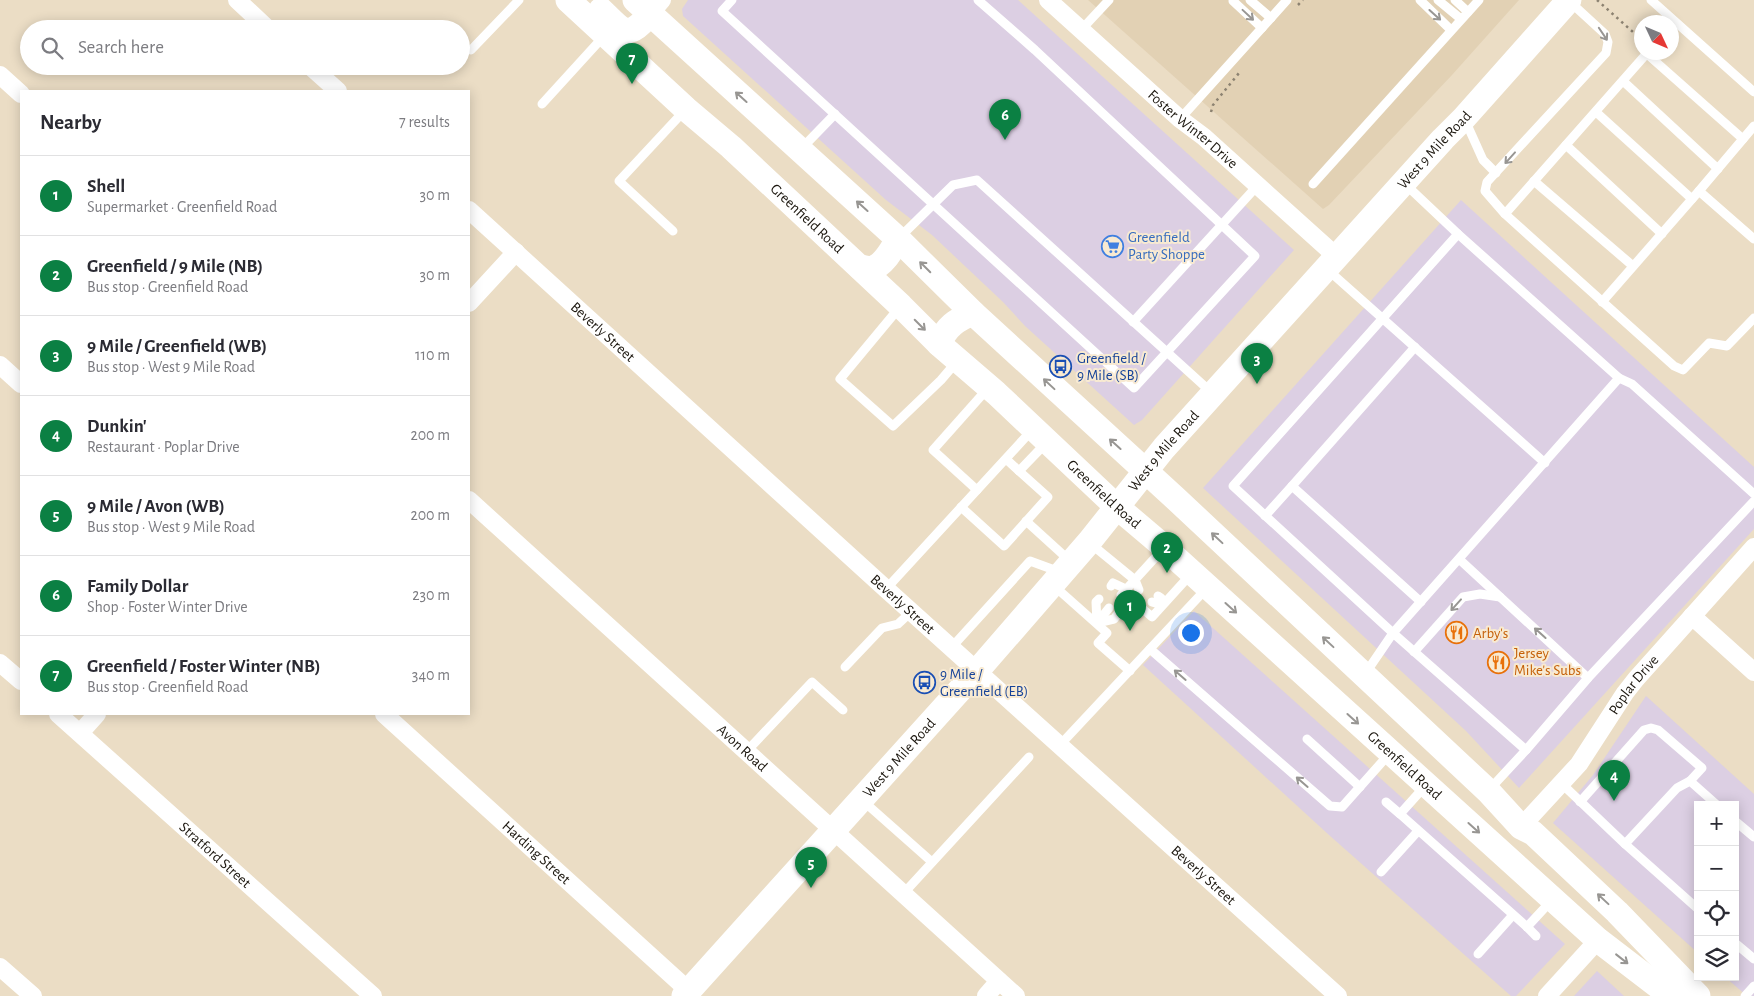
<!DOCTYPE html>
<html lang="en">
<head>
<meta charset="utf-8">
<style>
  :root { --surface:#fff; --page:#f7f7f7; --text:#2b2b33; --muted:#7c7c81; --line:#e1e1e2; --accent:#0b8043 }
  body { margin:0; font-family:"Alegreya Sans",sans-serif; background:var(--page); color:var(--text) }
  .controls { position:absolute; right:15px; bottom:15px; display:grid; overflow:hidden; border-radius:0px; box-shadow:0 2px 12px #0003 }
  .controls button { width:45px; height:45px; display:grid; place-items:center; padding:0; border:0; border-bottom:1px solid var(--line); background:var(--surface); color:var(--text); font:25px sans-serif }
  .compass { position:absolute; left:1634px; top:15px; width:45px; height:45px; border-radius:50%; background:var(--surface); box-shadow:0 2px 12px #0003; rotate:134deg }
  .you { position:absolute; left:1190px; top:632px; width:18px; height:18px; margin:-12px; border:4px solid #fff; border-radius:50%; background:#1a73e8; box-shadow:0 0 0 8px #1a73e833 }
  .badge { display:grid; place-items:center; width:32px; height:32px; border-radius:50%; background:var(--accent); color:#fff; font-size:16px; font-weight:700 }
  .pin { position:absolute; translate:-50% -41px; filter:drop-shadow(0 1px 2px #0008) }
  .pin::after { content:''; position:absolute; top:26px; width:18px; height:15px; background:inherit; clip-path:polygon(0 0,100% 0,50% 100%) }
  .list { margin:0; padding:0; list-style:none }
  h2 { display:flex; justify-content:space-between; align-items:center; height:65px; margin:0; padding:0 20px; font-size:21px }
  h2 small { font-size:16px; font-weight:400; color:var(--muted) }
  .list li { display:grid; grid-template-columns:32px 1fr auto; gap:15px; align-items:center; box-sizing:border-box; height:80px; padding:0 20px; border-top:1px solid var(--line) }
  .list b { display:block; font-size:19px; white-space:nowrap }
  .list p { margin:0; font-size:16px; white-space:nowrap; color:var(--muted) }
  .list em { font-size:16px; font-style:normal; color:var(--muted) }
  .icon { flex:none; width:28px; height:28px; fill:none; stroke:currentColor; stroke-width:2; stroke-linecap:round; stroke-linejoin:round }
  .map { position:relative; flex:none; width:1754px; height:996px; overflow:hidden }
  .search { position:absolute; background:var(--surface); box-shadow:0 2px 12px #0003; left:20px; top:20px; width:450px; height:55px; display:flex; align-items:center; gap:12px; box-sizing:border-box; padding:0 18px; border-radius:28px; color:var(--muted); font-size:19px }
  .panel { position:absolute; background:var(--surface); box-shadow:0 2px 12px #0003; left:20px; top:90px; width:450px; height:625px; border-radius:0px }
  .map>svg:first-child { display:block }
</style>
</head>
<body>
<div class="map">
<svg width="1754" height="996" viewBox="0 0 1754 996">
  <rect width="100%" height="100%" fill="#ebddc5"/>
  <g fill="#dccfe3">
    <polygon points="688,0 1018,0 1294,250 1142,420 1134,425 1025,326 1003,302 932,235 886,200 683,16 682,9"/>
    <polygon points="1461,200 1754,467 1754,529 1519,788 1466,731 1203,488"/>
    <polygon points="1194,611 1565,944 1516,996 1511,996 1329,835 1143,665"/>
    <polygon points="1646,696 1754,794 1754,996 1747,996 1725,977 1735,977 1735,805 1698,805 1698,953 1553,823 1593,775"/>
    <polygon points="1597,971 1624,996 1574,996"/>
  </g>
  <polygon fill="#e2d1b4" points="1088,0 1519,0 1452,75 1329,205 1323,209"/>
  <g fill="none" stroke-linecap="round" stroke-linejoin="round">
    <g stroke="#8c8271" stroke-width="2.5" stroke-dasharray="2.5 4" stroke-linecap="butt">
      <polyline points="1597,0 1642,40"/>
      <polyline points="1298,5 1303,0"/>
      <polyline points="1211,112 1213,105 1239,73"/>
    </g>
    <g stroke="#fff" stroke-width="9">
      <polyline points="732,0 722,11 1134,388 1255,256 1035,50 978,0"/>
      <polyline points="1250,0 1271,18"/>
      <polyline points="1420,0 1451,30"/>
      <polyline points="1438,0 1461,19"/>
      <polyline points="1455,0 1468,12"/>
      <polyline points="1651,0 1754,92"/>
      <polyline points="1233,1 1262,28"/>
      <polyline points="1569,1 1605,34 1608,42 1606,53 1487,182 1485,191 1505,214 1674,366 1683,370 1709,343 1727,346 1754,318"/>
      <polyline points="1081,30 1109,0"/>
      <polyline points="471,50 519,0"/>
      <polyline points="1647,54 1743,139"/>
      <polyline points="1623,81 1718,169"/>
      <polyline points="542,104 604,36"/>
      <polyline points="1596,112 1692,199"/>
      <polyline points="1180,119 1287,0"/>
      <polyline points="1465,120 1483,160 1496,173"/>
      <polyline points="1754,126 1699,191 1754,239"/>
      <polyline points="1566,145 1662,234"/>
      <polyline points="802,148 835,114"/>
      <polyline points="1534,181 1633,266"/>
      <polyline points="1313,184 1479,0"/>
      <polyline points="1505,214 1648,52"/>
      <polyline points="673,231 619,181 686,109"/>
      <polyline points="1458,234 1233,486 1393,633 1526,750 1588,678 1754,501"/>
      <polyline points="898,239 953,185 977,180 1211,392"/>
      <polyline points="1328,270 1545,463"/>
      <polyline points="1602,302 1699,191"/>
      <polyline points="899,308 840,379 893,426 941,380 958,360"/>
      <polyline points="1133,322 1258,185"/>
      <polyline points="1619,378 1632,384 1754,494"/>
      <polyline points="1006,459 1019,471 1047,442"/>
      <polyline points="1292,486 1415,347"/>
      <polyline points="977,490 933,450 989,387"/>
      <polyline points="961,507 1004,546 1048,497 1019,471"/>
      <polyline points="1265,516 1292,486 1421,602"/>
      <polyline points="1026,521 1070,561"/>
      <polyline points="1091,544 1135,580 1139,590"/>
      <polyline points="1459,559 1588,678"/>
      <polyline points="1053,585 1107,633 1098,643 1130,671"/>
      <polyline points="1111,586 1113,583 1126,589 1129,593"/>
      <polyline points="886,589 1033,429"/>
      <polyline points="1121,595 1163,549"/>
      <polyline points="1099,599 1096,602 1097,623 1114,619 1117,615"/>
      <polyline points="1132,599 1152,617 1191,574"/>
      <polyline points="1152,602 1162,605 1161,598 1158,596"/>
      <polyline points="1097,623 1109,608"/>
      <polyline points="951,648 1030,561 1060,572"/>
      <polyline points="1150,649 1330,806 1342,807 1390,753"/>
      <polyline points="1414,652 1463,597 1480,594 1500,597"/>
      <polyline points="845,667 882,628 898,624 912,611"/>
      <polyline points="1365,674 1393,633 1619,378 1458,234 1404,183"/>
      <polyline points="1307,739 1360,787"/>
      <polyline points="1060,745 1206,589"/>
      <polyline points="746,752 812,682 843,710"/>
      <polyline points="1562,784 1625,844 1677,788 1690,781 1717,805"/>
      <polyline points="1426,785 1400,814 1527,927 1551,901"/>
      <polyline points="1489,790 1526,750"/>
      <polyline points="862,800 932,862"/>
      <polyline points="1386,802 1400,814"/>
      <polyline points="1580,802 1644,730 1651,728 1658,730 1702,768 1690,781"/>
      <polyline points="1735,821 1754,837"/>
      <polyline points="1625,844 1698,909"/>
      <polyline points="1381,872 1418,831"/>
      <polyline points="903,894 1029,757"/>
      <polyline points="1527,927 1536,936"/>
      <polyline points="1735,943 1754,959"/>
      <polyline points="1478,954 1513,915"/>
      <polyline points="1745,996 1754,986"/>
    </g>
    <g stroke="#fff" stroke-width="18">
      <polyline points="237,0 268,29"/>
      <path id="s1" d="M 1048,0 L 1180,119 L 1204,137 L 1337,257"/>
      <polyline points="650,14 662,0"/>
      <polyline points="310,66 338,91"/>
      <polyline points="0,75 21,94"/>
      <path id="s2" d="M 469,210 L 886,589 L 1338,996"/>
      <polyline points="469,303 516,252"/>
      <polyline points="0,365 21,384"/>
      <path id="s3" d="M 469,500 L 1016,996"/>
      <polyline points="1692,616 1754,672"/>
      <polyline points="0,663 21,681"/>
      <path id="s4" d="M 58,714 L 373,996"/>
      <path id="s5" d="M 384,714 L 689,991"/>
      <polyline points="80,733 97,714"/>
      <path id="s6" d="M 1521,827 L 1579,764 L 1625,693 L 1636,679 L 1754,547"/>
      <polyline points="0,967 33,996"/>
      <polyline points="986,996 999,981"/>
      <polyline points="1547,996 1598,940"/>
    </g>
    <g stroke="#fff" stroke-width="25">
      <path id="s7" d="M 568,0 L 686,109 L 731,147 L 901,306 L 939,344 L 996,393 L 1117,507 L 1156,540 L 1598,940 L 1671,996"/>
      <polyline points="635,0 898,239 973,313 1175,498 1488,791 1521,827 1533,833 1617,912 1698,996"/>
      <path d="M 601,10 C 623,31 627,41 650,14"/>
      <path d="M 860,267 C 864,268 869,269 873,268 C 885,264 892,249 898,239"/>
      <path d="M 939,344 C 946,327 956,320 973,313"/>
      <path id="s8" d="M 684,996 L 977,671 L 1089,542 L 1164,448 L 1443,139 L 1464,118 L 1569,0"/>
    </g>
  </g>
  <defs><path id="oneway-shaft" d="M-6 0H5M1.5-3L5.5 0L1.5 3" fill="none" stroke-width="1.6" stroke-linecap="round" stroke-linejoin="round" transform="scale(1.25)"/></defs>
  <g stroke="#989693">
    <use href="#oneway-shaft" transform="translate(1248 15) rotate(43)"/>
    <use href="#oneway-shaft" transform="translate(1435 15) rotate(42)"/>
    <use href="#oneway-shaft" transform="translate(1603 34) rotate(56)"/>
    <use href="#oneway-shaft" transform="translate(741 97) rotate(-138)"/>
    <use href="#oneway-shaft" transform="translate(1510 158) rotate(132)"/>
    <use href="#oneway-shaft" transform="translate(862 206) rotate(-138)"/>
    <use href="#oneway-shaft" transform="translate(925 267) rotate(-135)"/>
    <use href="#oneway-shaft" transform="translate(920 325) rotate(45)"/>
    <use href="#oneway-shaft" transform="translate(1049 384) rotate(-137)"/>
    <use href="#oneway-shaft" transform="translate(1115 444) rotate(-138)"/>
    <use href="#oneway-shaft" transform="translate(1217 538) rotate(-137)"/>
    <use href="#oneway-shaft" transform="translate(1456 605) rotate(132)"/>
    <use href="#oneway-shaft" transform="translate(1231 608) rotate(42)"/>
    <use href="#oneway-shaft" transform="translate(1540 633) rotate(-138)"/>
    <use href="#oneway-shaft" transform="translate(1328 642) rotate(-137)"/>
    <use href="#oneway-shaft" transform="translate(1180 675) rotate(-139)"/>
    <use href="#oneway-shaft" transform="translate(1353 719) rotate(42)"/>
    <use href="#oneway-shaft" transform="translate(1302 782) rotate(-139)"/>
    <use href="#oneway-shaft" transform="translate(1474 828) rotate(42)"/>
    <use href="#oneway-shaft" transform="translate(1603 899) rotate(-137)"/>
    <use href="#oneway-shaft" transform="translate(1622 959) rotate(38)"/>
  </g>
  <defs>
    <symbol id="supermarket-ring" viewBox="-11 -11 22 22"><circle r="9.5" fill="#f8ead2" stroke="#3f7fe0" stroke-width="1.5"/><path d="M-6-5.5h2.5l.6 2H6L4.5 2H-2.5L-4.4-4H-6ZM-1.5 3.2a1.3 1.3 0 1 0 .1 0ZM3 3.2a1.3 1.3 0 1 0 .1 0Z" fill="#3f7fe0"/></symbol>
    <symbol id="bus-ring" viewBox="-11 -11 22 22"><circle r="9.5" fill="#f8ead2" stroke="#1a4fb4" stroke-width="1.5"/><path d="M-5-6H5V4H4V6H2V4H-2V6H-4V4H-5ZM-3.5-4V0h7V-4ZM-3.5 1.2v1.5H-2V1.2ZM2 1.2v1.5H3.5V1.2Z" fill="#1a4fb4"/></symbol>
    <symbol id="restaurant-ring" viewBox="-11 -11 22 22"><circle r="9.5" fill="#f8ead2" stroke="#e8710a" stroke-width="1.5"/><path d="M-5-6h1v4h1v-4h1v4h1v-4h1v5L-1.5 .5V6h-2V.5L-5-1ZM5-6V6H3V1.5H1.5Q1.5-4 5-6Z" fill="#e8710a"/></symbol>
  </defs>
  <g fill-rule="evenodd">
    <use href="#supermarket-ring" x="1100" y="234" width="25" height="25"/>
    <use href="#bus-ring" x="1048" y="354" width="25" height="25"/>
    <use href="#restaurant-ring" x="1444" y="620" width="25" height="25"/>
    <use href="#restaurant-ring" x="1486" y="650" width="25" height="25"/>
    <use href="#bus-ring" x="912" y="670" width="25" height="25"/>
  </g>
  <g text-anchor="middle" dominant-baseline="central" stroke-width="4" stroke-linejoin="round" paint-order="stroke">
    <g font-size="15" fill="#1b160e" stroke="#f8ead2">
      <text stroke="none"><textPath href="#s1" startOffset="194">Foster Winter Drive</textPath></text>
      <text stroke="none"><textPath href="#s8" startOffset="1131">West 9 Mile Road</textPath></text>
      <text stroke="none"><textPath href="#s7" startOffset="324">Greenfield Road</textPath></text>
      <text stroke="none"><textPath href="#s2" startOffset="181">Beverly Street</textPath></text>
      <text stroke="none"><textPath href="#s8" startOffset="726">West 9 Mile Road</textPath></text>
      <text stroke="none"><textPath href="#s7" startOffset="729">Greenfield Road</textPath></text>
      <text stroke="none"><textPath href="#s2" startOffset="586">Beverly Street</textPath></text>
      <text stroke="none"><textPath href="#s6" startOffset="182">Poplar Drive</textPath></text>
      <text stroke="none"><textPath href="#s3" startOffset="369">Avon Road</textPath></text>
      <text stroke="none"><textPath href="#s8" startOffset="321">West 9 Mile Road</textPath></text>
      <text stroke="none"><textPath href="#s7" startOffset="1134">Greenfield Road</textPath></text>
      <text stroke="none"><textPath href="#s5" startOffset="206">Harding Street</textPath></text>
      <text stroke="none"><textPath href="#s4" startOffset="211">Stratford Street</textPath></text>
      <text stroke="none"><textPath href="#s2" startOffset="991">Beverly Street</textPath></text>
    </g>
    <g font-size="15" fill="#366cbe" stroke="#f8ead2" text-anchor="start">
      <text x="1128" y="237">Greenfield<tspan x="1128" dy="17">Party Shoppe</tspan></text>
    </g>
    <g font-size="15" fill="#164399" stroke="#f8ead2" text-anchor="start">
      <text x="1077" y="358">Greenfield /<tspan x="1077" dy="17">9 Mile (SB)</tspan></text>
      <text x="940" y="674">9 Mile /<tspan x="940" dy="17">Greenfield (EB)</tspan></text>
    </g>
    <g font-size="15" fill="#c56008" stroke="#f8ead2" text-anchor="start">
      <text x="1473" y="633">Arby's</text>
      <text x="1514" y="653">Jersey<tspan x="1514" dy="17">Mike's Subs</tspan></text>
    </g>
  </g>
</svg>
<div class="controls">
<button>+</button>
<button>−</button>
<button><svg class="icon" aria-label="locate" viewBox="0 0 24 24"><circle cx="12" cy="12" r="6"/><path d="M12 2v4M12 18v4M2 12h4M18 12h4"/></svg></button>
<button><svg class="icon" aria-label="layers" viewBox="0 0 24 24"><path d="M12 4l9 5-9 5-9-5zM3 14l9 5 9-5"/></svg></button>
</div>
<svg class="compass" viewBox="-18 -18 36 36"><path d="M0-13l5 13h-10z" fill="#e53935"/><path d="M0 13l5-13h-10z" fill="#7c7c81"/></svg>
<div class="you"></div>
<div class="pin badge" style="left:1130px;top:631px">1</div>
<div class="pin badge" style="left:1167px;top:573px">2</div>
<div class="pin badge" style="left:1257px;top:384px">3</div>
<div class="pin badge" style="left:1614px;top:801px">4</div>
<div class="pin badge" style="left:811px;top:888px">5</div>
<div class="pin badge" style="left:1005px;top:140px">6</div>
<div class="pin badge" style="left:632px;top:84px">7</div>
<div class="search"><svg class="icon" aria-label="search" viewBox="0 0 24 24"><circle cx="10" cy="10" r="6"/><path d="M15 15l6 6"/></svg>Search here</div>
<section class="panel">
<h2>Nearby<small>7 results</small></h2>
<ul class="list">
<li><span class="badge">1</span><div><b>Shell</b><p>Supermarket · Greenfield Road</p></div><em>30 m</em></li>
<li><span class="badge">2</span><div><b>Greenfield / 9 Mile (NB)</b><p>Bus stop · Greenfield Road</p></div><em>30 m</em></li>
<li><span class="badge">3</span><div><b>9 Mile / Greenfield (WB)</b><p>Bus stop · West 9 Mile Road</p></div><em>110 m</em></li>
<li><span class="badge">4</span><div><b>Dunkin'</b><p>Restaurant · Poplar Drive</p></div><em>200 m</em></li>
<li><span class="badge">5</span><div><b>9 Mile / Avon (WB)</b><p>Bus stop · West 9 Mile Road</p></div><em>200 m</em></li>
<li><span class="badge">6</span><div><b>Family Dollar</b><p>Shop · Foster Winter Drive</p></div><em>230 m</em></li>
<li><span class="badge">7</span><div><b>Greenfield / Foster Winter (NB)</b><p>Bus stop · Greenfield Road</p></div><em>340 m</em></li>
</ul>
</section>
</div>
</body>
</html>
